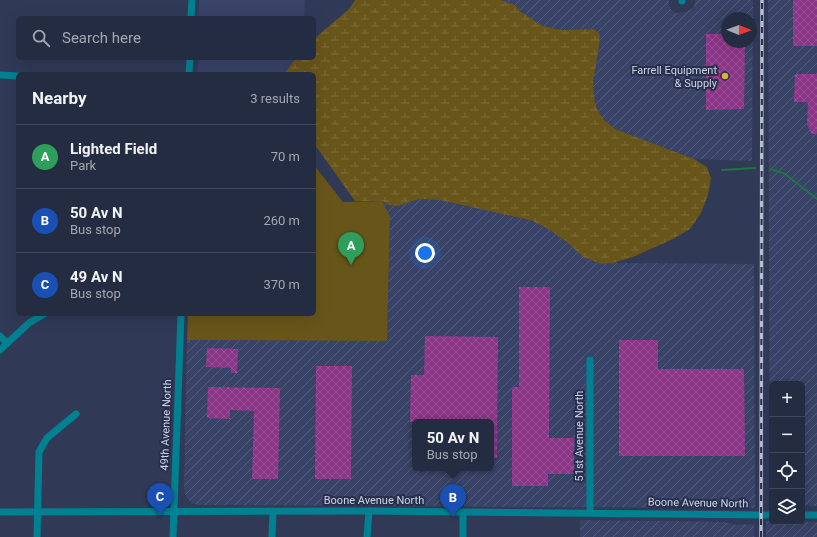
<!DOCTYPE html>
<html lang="en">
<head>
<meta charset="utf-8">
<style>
  :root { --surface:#242c41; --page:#30384c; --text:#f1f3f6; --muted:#a3a7b1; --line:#41485a; --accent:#dbb233 }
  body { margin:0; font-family:Roboto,sans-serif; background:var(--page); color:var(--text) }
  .controls { position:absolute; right:12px; bottom:12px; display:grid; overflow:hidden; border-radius:6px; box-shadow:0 4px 16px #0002 }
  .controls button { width:36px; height:36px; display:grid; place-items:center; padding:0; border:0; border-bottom:1px solid var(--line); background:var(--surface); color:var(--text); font:20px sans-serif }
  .compass { position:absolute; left:721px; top:12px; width:36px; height:36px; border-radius:50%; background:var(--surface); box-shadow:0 4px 16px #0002; rotate:91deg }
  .you { position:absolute; left:425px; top:253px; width:14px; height:14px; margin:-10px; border:3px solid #fff; border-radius:50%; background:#1a73e8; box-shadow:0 0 0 6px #1a73e833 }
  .badge { display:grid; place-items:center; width:26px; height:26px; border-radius:50%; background:var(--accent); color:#fff; font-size:13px; font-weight:700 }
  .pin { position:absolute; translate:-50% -33px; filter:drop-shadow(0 1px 2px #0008) }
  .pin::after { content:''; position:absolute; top:21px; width:14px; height:12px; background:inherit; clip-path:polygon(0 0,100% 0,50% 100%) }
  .popup { position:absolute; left:412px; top:419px; width:82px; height:52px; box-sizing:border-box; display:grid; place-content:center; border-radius:6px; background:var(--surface); filter:drop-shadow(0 1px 3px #0005); font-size:13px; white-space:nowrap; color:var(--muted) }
  .popup b { font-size:15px; color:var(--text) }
  .popup::after { content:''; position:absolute; left:50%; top:100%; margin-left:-8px; border:8px solid transparent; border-top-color:var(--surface) }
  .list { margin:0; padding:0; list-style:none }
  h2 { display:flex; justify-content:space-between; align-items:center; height:52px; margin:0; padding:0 16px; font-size:17px }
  h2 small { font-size:13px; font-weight:400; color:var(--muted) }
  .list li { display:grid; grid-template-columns:26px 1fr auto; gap:12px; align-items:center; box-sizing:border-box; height:64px; padding:0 16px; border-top:1px solid var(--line) }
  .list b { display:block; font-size:15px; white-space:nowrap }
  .list p { margin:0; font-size:13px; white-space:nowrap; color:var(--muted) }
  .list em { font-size:13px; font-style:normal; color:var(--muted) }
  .icon { flex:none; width:22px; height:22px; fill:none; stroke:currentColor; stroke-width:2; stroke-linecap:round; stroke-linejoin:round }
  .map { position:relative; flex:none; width:817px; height:537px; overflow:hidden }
  .search { position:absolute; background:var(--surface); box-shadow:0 4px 16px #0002; left:16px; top:16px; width:300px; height:44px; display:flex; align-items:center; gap:10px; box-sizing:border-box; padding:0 14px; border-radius:6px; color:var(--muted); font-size:15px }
  .panel { position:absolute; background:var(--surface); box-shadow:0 4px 16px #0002; left:16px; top:72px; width:300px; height:244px; border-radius:6px }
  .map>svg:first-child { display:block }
</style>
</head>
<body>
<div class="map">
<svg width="817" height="537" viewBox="0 0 817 537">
  <defs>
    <pattern id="industrial-furrows" width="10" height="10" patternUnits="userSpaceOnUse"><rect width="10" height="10" fill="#384367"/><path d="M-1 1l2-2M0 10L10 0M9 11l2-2" fill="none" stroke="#545d7d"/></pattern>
    <pattern id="wetland-marsh" width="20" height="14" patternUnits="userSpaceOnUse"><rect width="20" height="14" fill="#68551a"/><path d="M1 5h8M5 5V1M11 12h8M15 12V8" fill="none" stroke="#7c6d3b"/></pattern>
    <pattern id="building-cross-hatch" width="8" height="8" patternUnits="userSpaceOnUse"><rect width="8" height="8" fill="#8a3585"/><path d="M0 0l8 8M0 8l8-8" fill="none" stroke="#995196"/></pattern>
  </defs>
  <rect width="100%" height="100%" fill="#303a57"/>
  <g fill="#384367">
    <polygon points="199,0 305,0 304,18 199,18"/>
    <polygon points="198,58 296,58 284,74 197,74"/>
  </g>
  <g fill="url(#industrial-furrows)" fill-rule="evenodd">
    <path d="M 501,0 L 669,0 L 669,6 L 673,11 L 677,13 L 686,12 L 693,8 L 695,4 L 695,0 L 753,0 L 752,161 L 694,159 L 615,129 L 603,119 L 595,105 L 593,82 L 599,47 L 594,29 L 561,30 L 543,26 L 521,12 L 515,5 ZM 727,18 L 751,18 L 751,42 L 727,42 Z"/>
    <polygon points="768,0 817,0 817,506 802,505 802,384 772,384 772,504 770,504"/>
    <path d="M 419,199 L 440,200 L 533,221 L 550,230 L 568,243 L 583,257 L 601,264 L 613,263 L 754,264 L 755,508 L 198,505 L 192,503 L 187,498 L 184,490 L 187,340 L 387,341 L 390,216 L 382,201 L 389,205 L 398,206 ZM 415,422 L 491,422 L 491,468 L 415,468 Z"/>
    <polygon points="580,520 724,522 737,525 754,524 754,537 580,537"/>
    <polygon points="766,521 817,522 817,537 766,537"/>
  </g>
  <polygon fill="#68551a" points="314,165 343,202 382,201 390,216 387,341 187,340 188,314 314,314"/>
  <path fill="url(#wetland-marsh)" d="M 355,0 L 501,0 L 515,5 L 521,12 L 543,26 L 561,30 L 594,29 L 600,35 L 599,47 L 593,82 L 595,105 L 603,119 L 615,129 L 694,159 L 707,167 L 711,178 L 708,195 L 701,213 L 690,229 L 673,239 L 633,257 L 613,263 L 601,264 L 583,257 L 568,243 L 550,230 L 533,221 L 440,200 L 419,199 L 398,206 L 389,205 L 382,201 L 355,201 L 315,145 C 317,140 317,136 314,132 L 314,74 L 284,74 L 296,58 L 314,58 L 314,39 L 349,9 Z"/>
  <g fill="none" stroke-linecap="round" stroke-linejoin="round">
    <g stroke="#1d763b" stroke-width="2">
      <polyline points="771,169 785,174 817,199"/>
      <polyline points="722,170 755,168"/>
    </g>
  </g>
  <g fill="url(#building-cross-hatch)">
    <rect x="793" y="0" width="24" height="46"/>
    <polygon points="706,34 727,34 727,42 745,42 744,109 706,110"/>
    <polygon points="795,74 817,74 817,134 812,134 807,125 808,102 794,102"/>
    <polygon points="519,287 550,287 549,438 574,438 574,474 548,474 548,486 512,486 512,387 519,387"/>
    <polygon points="425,336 498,337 497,458 491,458 491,422 410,422 411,375 424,375"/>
    <polygon points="619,340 658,340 658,369 744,369 745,456 619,456"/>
    <polygon points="207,348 238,349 237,373 231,373 231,368 206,367"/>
    <polygon points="316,366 352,366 351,479 315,479"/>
    <polygon points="208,387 280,388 278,479 252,479 254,411 230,410 230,419 207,418"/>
  </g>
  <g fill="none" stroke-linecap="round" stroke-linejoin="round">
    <g stroke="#008191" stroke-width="7">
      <polyline points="682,0 682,1"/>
      <polyline points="191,18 192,0"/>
      <polyline points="189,74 190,58"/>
      <polyline points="0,75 18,76"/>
      <polyline points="0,336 7,343"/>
      <polyline points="0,350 29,323 44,314"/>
      <polyline points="0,512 369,511 772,515"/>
      <polyline points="590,512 590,360"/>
      <polyline points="802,515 817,515"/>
      <polyline points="37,537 39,452 47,438 76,414"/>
      <polyline points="173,537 181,314"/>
      <polyline points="272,537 273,511"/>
      <polyline points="367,537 369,511"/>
      <polyline points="463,537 463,512"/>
    </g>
    <defs>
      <polyline id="rail" points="761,537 762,0"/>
    </defs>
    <use href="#rail" stroke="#b8bfd3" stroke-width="3.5"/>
    <use href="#rail" stroke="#272f4c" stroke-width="2" stroke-dasharray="6" stroke-linecap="butt"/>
  </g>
  <circle fill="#dbb233" stroke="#272f4c" stroke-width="1.5" cx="725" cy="76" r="4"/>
  <g text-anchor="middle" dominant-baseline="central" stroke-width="4" stroke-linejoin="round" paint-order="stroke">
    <g font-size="11" fill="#ced4e7" stroke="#272f4c" text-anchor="end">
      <text x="717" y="70">Farrell Equipment<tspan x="717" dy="13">&amp; Supply</tspan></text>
    </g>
    <g font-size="11" fill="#ced4e7" stroke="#272f4c">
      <text transform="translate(166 425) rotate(-88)">49th Avenue North</text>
      <text transform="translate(579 436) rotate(-90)">51st Avenue North</text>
      <text x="374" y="500">Boone Avenue North</text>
      <text transform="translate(698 503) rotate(1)">Boone Avenue North</text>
    </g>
  </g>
</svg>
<div class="controls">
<button>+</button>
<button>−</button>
<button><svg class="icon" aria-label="locate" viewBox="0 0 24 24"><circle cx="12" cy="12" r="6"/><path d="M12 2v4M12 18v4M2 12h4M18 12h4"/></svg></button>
<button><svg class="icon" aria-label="layers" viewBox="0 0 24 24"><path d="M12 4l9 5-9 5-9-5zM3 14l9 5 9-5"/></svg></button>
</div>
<svg class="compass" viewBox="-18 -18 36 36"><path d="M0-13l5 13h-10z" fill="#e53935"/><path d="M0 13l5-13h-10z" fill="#a3a7b1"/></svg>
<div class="you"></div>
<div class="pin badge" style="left:351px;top:265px;background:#2e9e5b">A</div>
<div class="pin badge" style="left:453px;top:517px;background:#1a4fb4">B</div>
<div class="popup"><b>50 Av N</b>Bus stop</div>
<div class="pin badge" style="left:160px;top:516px;background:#1a4fb4">C</div>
<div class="search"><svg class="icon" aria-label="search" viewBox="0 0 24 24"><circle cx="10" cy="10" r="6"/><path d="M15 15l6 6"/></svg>Search here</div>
<section class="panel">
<h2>Nearby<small>3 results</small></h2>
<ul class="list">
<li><span class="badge" style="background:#2e9e5b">A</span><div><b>Lighted Field</b><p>Park</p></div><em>70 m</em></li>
<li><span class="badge" style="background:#1a4fb4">B</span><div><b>50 Av N</b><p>Bus stop</p></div><em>260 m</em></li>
<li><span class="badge" style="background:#1a4fb4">C</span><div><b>49 Av N</b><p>Bus stop</p></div><em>370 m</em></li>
</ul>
</section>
</div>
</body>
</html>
